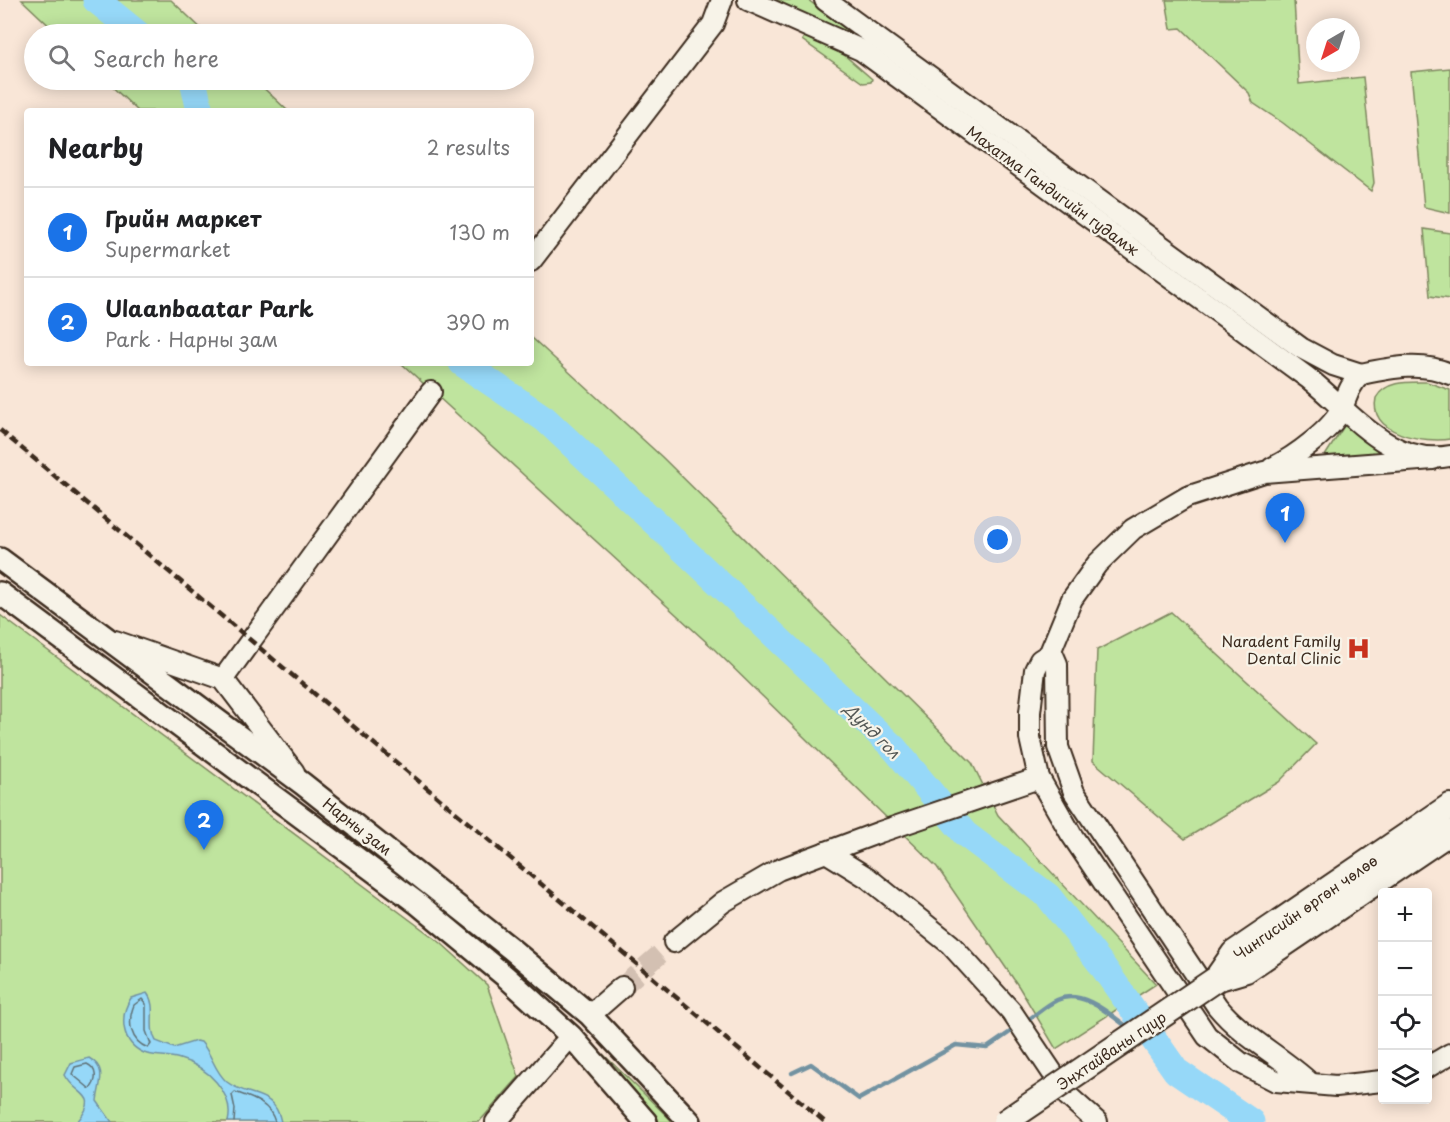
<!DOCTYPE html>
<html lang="en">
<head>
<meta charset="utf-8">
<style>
  :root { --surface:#fff; --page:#f6f6f6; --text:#202124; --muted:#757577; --line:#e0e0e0; --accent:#1a73e8 }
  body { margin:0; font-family:"Playpen Sans",sans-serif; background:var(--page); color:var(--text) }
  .controls { position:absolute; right:18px; bottom:18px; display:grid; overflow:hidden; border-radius:6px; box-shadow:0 3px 15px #0003 }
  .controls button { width:54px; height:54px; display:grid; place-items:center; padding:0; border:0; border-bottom:2px solid var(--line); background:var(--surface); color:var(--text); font:30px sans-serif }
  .compass { position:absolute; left:1306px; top:18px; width:54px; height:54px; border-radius:50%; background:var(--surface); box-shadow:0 3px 15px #0003; rotate:219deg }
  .you { position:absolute; left:998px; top:540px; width:21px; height:21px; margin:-15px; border:4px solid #fff; border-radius:50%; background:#1a73e8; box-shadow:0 0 0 9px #1a73e833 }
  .badge { display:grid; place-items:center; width:39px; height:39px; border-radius:50%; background:var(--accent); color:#fff; font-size:20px; font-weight:700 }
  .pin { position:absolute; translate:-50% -50px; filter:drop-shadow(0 2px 3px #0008) }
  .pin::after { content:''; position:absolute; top:32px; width:21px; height:18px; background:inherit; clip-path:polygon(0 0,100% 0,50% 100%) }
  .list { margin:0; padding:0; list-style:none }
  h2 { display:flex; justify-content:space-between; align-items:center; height:78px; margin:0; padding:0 24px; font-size:26px }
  h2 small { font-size:20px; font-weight:400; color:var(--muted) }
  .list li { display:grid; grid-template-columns:39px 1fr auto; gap:18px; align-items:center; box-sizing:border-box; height:90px; padding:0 24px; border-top:2px solid var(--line) }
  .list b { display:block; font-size:22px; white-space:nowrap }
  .list p { margin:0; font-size:20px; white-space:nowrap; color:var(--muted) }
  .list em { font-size:20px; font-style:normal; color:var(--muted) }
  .icon { flex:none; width:33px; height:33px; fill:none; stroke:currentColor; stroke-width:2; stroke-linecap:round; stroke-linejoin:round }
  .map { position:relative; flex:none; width:1450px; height:1122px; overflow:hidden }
  .search { position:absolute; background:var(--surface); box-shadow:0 3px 15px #0003; left:24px; top:24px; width:510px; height:66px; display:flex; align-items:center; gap:15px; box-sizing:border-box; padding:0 21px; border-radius:33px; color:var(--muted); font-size:22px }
  .panel { position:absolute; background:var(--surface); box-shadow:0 3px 15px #0003; left:24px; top:108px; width:510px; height:258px; border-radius:6px }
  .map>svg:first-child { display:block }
</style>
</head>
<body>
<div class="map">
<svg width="1450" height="1122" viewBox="0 0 1450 1122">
  <rect width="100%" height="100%" fill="#f9e6d7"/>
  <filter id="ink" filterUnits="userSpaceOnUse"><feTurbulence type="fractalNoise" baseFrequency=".0167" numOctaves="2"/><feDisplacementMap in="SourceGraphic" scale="12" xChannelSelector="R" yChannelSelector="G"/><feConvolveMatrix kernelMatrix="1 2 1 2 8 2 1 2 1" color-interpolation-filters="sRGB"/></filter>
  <g filter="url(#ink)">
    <g fill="#bfe49e" stroke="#7d875e" stroke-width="1.5">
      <polygon points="22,0 171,0 207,34 58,34"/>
      <polygon points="775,0 808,0 884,57 841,30 770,4"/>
      <polygon points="1166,0 1294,0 1299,84 1363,77 1374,183 1371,191 1283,123 1253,103 1249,93 1181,28 1171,29"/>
      <polygon points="805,36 843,54 872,79 871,82 863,83 802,40"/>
      <polygon points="1450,68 1450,213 1424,207 1411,72"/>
      <polygon points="105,80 255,80 288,111 138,111"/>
      <polygon points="1424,229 1450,233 1450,299 1430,296"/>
      <polygon points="531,337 662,457 972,763 998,815 1156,984 1056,1049 1019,987 937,867 713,648 401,363 531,363"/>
      <path d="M 1427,382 L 1450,390 L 1450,439 C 1426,443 1368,435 1376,398 C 1386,380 1409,382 1427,382 Z"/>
      <polygon points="1344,426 1353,429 1380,449 1379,455 1323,459"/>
      <polygon points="1171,612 1316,744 1279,782 1185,839 1093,761 1097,650"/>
      <polygon points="0,615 441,943 487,985 519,1077 479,1122 0,1122"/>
      <polygon points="604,1055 673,1122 659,1122 601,1057 601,1054"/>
    </g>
    <g fill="#96d8f8" stroke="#7292a1" stroke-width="1.5">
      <path d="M 147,993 C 158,1007 147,1026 156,1041 L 174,1048 L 196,1041 L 201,1042 C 212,1054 214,1071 227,1082 C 247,1098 275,1089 281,1122 L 228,1122 C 235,1093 206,1066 180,1059 C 168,1055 155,1057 144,1053 C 121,1043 119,1016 131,998 Z"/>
      <path d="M 89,1058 C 108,1069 99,1083 97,1101 L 112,1122 L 77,1122 C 102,1093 76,1097 65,1075 L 71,1063 Z"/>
    </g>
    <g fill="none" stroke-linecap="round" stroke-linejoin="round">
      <g stroke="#5f7075" stroke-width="1.5">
        <path d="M 142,999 L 146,1004 L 146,1031 L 151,1044 L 148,1048 C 130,1041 127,1022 134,1005 Z"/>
        <path d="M 87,1064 C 98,1069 97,1081 90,1089 L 72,1074 L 75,1067 Z"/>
        <path d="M 234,1122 L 235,1109 L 232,1095 L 235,1092 C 252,1098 270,1103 275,1122"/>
      </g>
      <g stroke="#7292a1" stroke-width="4.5">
        <path d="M 1025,1022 C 1036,1015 1046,1005 1057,1000 C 1082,988 1112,1016 1130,1029"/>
        <polyline points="1142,1037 1162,1052"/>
        <polyline points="792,1073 811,1064 859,1099 956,1045 987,1048 1016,1028"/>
      </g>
      <g stroke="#96d8f8" stroke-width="27">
        <polyline points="96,0 138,34"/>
        <polyline points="193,80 200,111"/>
        <polyline points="462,363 545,419 894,748 965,834 1048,896 1101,964 1176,1071 1251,1122"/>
      </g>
      <polyline stroke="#d3c0b2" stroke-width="20" stroke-dasharray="20 10" stroke-linecap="butt" points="622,987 674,942"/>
      <defs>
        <g id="secondary">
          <path d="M 748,0 L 861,50 L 1308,378 C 1350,411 1390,467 1450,456"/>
          <polyline points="825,0 1301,348 1333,365 1361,374"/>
          <polyline points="531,261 713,24 722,0"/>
          <path d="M 1272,468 C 1293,458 1334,429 1343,406 C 1348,393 1350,385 1361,374 C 1390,368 1422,361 1450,374"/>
          <polyline points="115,641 223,679 294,772"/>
          <polyline points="1051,653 1040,660 1035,670 1030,712 1030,738 1039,778 1071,834 1207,1036 1241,1063 1276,1081 1336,1086 1382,1081"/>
          <polyline points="223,679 431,392"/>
          <polyline points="826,852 868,878 950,944 1011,1011 1068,1096 1097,1122"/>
          <polyline points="674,942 723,902 778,870 880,832 1039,778"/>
          <polyline points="590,1015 622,987"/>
          <polyline points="1428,1067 1450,1054"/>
          <path d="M 1310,1083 C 1280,1055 1243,1038 1217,1006 L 1074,792 L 1058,747 L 1057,664 L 1051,650 L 1072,599 L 1097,564 L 1133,529 L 1187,497 L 1264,472 L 1433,459"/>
          <polyline points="496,1122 571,1036"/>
        </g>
        <g id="primary">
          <polyline points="0,559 303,784 510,948 590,1015 690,1122"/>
          <polyline points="0,593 417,903 505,976 571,1036 646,1122"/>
        </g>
        <g id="highway">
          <polyline points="1216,979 1234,953 1450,806"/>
          <polyline points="1216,979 1246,970 1450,832"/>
        </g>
      </defs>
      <use href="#secondary" stroke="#3b2a1e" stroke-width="24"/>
      <use href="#primary" stroke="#3b2a1e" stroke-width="26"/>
      <use href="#highway" stroke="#3b2a1e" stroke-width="28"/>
      <use href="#secondary" stroke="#f7f3e8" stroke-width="20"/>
      <use href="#primary" stroke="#f7f3e8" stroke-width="21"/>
      <use href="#highway" stroke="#f7f3e8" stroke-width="24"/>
      <polyline stroke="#3b2a1e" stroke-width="4.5" stroke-dasharray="9 4.5" stroke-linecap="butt" points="0,430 825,1122"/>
      <defs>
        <polyline id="highway-bridge" points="1005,1122 1216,979"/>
      </defs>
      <use href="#highway-bridge" stroke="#3b2a1e" stroke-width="28" stroke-linecap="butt"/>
      <use href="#highway-bridge" stroke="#f7f3e8" stroke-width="24"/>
    </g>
  </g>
  <defs>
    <symbol id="hospital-bare" viewBox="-9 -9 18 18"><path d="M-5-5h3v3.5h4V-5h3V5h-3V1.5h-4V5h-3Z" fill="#c8321e" stroke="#f7f3e8" stroke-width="2.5" paint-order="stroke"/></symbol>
  </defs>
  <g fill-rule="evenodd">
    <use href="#hospital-bare" x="1342" y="632" width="33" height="33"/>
  </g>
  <g text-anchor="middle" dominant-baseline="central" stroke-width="4.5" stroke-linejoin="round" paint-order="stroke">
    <g font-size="15" fill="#3b2a1e" stroke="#f7f3e8">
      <text transform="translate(1053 190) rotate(36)">Махатма Гандигийн гудамж</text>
      <text transform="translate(358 826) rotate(38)">Нарны зам</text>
      <text transform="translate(1305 907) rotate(-35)">Чингисийн өргөн чөлөө</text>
      <text transform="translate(1111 1050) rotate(-34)">Энхтайваны гүүр</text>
    </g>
    <g font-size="15" fill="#3b2a1e" stroke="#f7f3e8" text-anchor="end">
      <text x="1341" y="640">Naradent Family<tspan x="1341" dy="17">Dental Clinic</tspan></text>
    </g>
    <g font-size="16" font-style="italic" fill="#525654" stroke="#f7f3e8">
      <text transform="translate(873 730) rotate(45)">Дунд гол</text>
    </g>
  </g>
</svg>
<div class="controls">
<button>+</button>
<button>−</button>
<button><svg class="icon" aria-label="locate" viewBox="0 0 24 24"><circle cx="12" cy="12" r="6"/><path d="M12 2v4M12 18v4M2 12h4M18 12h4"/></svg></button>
<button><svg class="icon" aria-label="layers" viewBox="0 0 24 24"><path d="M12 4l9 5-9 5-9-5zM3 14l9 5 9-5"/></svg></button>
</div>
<svg class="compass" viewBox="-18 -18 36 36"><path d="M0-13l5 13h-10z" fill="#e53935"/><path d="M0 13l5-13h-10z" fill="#757577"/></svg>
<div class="you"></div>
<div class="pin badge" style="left:1285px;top:543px">1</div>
<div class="pin badge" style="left:204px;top:850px">2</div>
<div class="search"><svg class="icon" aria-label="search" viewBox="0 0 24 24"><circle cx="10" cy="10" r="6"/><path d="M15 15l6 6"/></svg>Search here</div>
<section class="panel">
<h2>Nearby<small>2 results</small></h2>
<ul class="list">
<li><span class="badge">1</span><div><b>Грийн маркет</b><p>Supermarket</p></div><em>130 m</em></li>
<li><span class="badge">2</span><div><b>Ulaanbaatar Park</b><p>Park · Нарны зам</p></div><em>390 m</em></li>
</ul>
</section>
</div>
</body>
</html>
